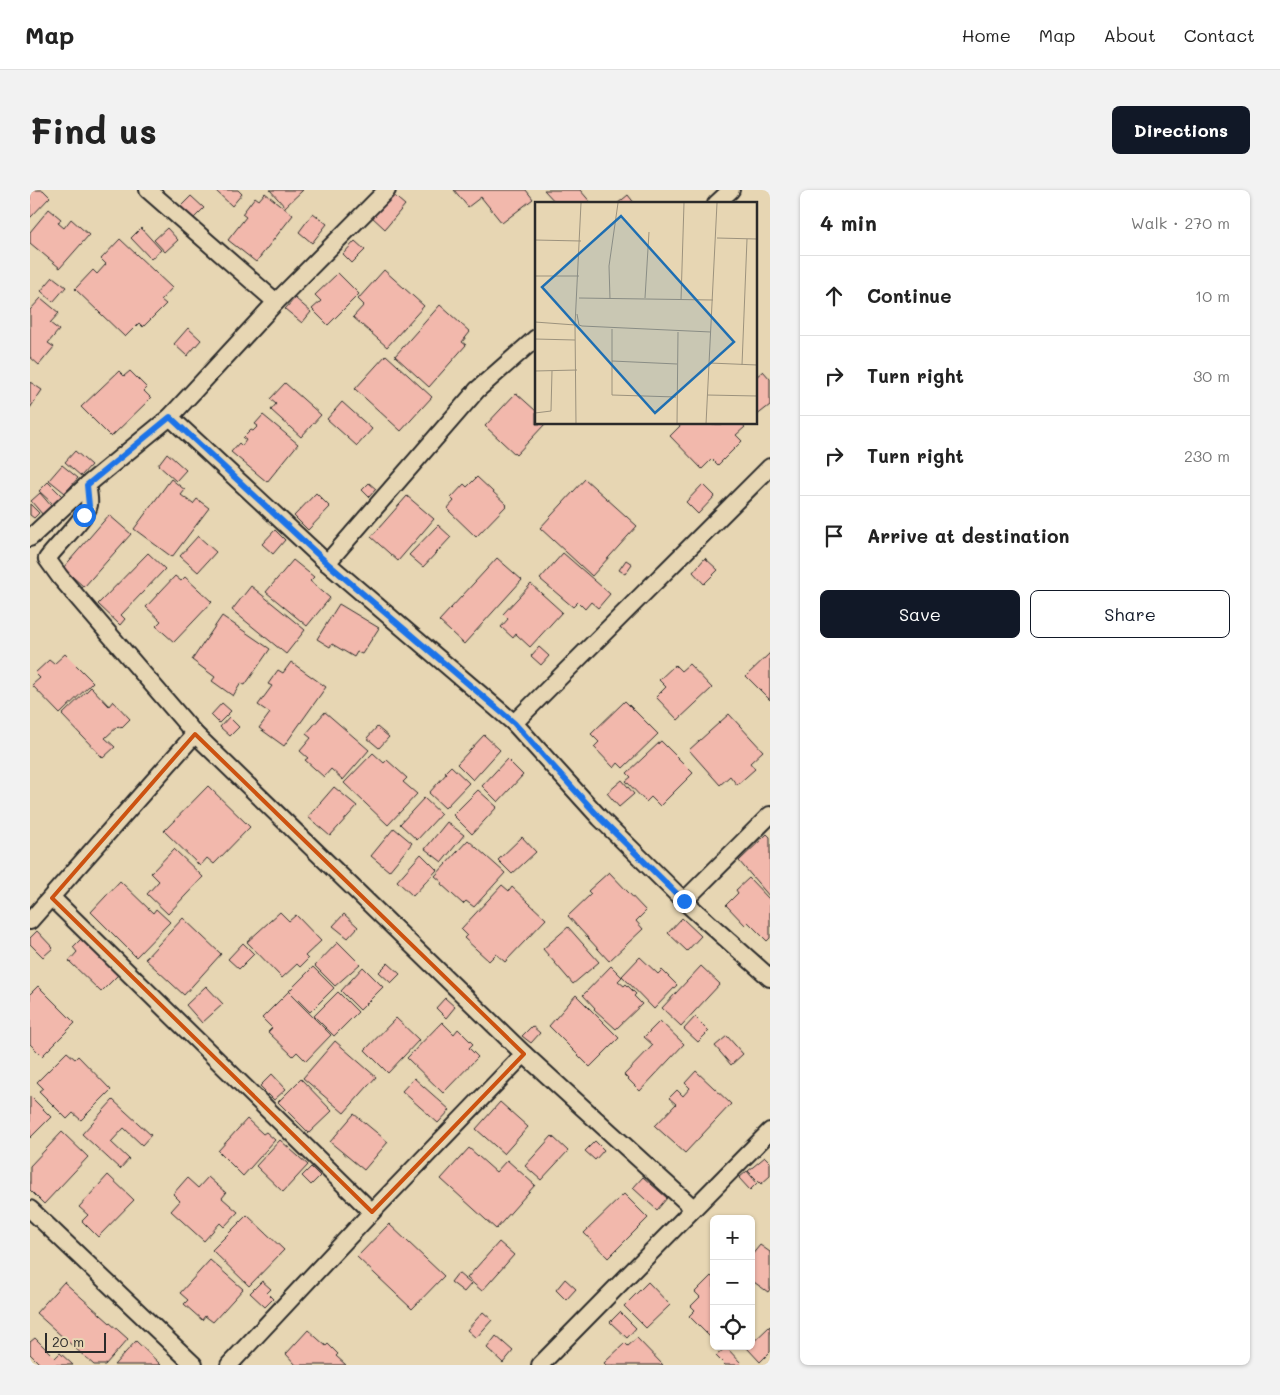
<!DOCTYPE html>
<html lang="en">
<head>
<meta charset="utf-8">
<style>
  :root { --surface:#fff; --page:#f2f2f2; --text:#222; --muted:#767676; --line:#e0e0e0; --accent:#111827 }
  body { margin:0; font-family:Mali,sans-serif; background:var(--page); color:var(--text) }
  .controls { position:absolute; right:15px; bottom:15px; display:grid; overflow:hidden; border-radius:8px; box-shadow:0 1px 4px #0004 }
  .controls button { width:45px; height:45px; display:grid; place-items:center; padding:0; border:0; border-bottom:1px solid var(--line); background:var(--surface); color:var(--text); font:25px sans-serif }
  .scale { position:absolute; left:15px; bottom:12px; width:61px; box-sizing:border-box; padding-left:5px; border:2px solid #2b2b2b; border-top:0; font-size:14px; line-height:18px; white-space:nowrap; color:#2b2b2b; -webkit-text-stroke:4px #e7d6b3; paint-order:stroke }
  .stop { position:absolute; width:15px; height:15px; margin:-11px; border:4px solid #1a73e8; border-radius:50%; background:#fff }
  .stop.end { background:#1a73e8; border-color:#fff; box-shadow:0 1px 5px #0008 }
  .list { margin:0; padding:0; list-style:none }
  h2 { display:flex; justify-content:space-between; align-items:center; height:65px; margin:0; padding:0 20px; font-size:21px }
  h2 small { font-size:16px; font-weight:400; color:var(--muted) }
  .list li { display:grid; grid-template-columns:32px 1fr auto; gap:15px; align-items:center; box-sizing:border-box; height:80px; padding:0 20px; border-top:1px solid var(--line) }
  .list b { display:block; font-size:19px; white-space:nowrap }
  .list em { font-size:16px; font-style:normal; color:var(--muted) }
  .actions { display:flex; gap:10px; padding:15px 20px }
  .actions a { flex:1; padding:11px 0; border:1px solid var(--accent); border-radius:8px; text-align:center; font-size:18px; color:var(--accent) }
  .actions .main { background:var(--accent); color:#fff }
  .icon { flex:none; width:28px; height:28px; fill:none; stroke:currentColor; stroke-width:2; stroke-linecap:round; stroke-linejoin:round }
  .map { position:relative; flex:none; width:740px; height:1175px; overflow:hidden; border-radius:8px }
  header { display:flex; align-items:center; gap:30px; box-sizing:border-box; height:70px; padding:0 25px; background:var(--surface); border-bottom:1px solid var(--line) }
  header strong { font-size:24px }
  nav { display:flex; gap:28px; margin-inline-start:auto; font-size:18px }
  .intro { display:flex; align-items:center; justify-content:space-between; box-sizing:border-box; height:120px; padding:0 30px }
  h1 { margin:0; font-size:35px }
  .button { padding:12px 22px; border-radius:8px; background:var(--accent); color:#fff; font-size:18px; font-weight:700 }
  main { display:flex; gap:30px; padding:0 30px }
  aside { flex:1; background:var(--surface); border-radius:8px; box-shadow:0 1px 4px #0004 }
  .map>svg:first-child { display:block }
</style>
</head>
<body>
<header>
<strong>Map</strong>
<nav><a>Home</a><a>Map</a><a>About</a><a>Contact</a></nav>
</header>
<div class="intro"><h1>Find us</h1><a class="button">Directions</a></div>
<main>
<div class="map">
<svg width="740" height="1175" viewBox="0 0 740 1175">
  <rect width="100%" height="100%" fill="#e7d6b3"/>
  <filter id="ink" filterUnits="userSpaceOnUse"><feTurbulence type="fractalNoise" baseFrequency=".02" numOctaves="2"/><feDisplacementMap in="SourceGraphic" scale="10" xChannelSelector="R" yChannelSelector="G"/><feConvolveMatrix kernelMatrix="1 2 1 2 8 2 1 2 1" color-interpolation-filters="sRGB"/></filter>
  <g filter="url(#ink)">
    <g fill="#f2b8ac" stroke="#2b2b2b">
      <polygon points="0,0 13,0 20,7 0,28"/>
      <polygon points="187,0 208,0 212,4 202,16 186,1"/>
      <polygon points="240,0 273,0 255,17"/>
      <polygon points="424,0 496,0 503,9 472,33 451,7 438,17"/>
      <polygon points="514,0 550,0 562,14 527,14"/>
      <polygon points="235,3 263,25 226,72 198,50 216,27 212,24 225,7 229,10"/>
      <polygon points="361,3 375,15 355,39 341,26"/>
      <polygon points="598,5 605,14 587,14"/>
      <polygon points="161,6 174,18 163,29 150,17"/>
      <polygon points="19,19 31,29 28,33 34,38 41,29 59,45 30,78 0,53 0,42"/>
      <polygon points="283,23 297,34 282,53 269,42"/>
      <polygon points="111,38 131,60 121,69 101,48"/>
      <polygon points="137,38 148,50 135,62 124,50"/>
      <polygon points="90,49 142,98 131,110 136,114 113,137 109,133 95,147 45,99 63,80 67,84 76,74 71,69"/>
      <polygon points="325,51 335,60 322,73 313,64"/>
      <polygon points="354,80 394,116 357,157 323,127 334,115 328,109"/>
      <polygon points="308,83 329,104 298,135 282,119 291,111 285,105"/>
      <polygon points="23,87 36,97 23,112 11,101"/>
      <polygon points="11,108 29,123 20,133 29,140 18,153 24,157 9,175 0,167 0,120"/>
      <polygon points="265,108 281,122 272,133 255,119"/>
      <polygon points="410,115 440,142 432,152 436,155 399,197 365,166"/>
      <polygon points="158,138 171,150 157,166 144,154"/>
      <polygon points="356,165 402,207 371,241 325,199"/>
      <polygon points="89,181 94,186 100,181 117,198 114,201 121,208 81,247 51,217"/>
      <polygon points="733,181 740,189 740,215 726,226 726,187"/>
      <polygon points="0,192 12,200 0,218"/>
      <polygon points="255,193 291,225 271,247 241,220 246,214 240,209"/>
      <polygon points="486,203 506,221 506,234 515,234 486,265 455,236"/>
      <polygon points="312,212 342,239 327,256 297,229"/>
      <polygon points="233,225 268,254 237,292 201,262 209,253 212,256 216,250 213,248 221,240 223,241 228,236 225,234"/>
      <polygon points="652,234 712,234 715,237 706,245 712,251 688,275 682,269 672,279 640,246"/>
      <polygon points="45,261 61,275 51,286 35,272"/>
      <polygon points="137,263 156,280 146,291 128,275"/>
      <polygon points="32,275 48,288 35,303 19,290"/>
      <polygon points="447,287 477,315 446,347 417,319 424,311 421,308 434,294 437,297"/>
      <polygon points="141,289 155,300 151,305 163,314 167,309 179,318 142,367 104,339"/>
      <polygon points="555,289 607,336 562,386 510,338"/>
      <polygon points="18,292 32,306 24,315 9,301"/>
      <polygon points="339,293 346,299 339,307 332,300"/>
      <polygon points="673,294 685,306 668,324 656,312"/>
      <polygon points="10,303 22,317 13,325 1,311"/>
      <polygon points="286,303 300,317 278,340 264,326"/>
      <polygon points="377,306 404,329 368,371 341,347"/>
      <polygon points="0,314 9,323 4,328 0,325"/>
      <polygon points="79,325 101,344 54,397 33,378"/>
      <polygon points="408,335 421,347 393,377 379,365"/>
      <polygon points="245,340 255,350 243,364 232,354"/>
      <polygon points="168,346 186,362 168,382 150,366"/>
      <polygon points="118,363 135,379 91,425 95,429 90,435 68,414"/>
      <polygon points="533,363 580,404 568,418 561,412 555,419 548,412 543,417 510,389"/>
      <polygon points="467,368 492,390 434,454 409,431"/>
      <polygon points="675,368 688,380 674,394 663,382"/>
      <polygon points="263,370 284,387 280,391 300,408 277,436 236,402"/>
      <polygon points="596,370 602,374 595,384 589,380"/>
      <polygon points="145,386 151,391 155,387 182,412 144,452 126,436 131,431 116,417"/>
      <polygon points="501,394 532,422 500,457 486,444 483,448 471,437 478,429 473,424"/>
      <polygon points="221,396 275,440 256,464 202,420"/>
      <polygon points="309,414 349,438 332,464 327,462 324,467 302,454 300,457 287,449"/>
      <polygon points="192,426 240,459 215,495 211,493 203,506 182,491 185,487 162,470"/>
      <polygon points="509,457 519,466 511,475 501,466"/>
      <polygon points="740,463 740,510 716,486"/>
      <polygon points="35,464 63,492 30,524 2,495 10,488 5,483 19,470 24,474"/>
      <polygon points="261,472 296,497 254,556 229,538 240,523 228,515 242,496 238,494 248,480 253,483"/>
      <polygon points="659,474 682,498 648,530 626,507 636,497 629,490 645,475 651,481"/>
      <polygon points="61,497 79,516 83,511 100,529 91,538 88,536 75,548 85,557 73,568 32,525"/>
      <polygon points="595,511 628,544 593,578 588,573 584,578 564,557 569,552 561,544"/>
      <polygon points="192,513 201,521 189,533 181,525"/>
      <polygon points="295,522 339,560 313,590 301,579 294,587 275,570 278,568 270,561 281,548 276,544"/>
      <polygon points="699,524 733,561 720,573 725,579 707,595 700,586 690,595 659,560"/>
      <polygon points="199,527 209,537 200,546 190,537"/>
      <polygon points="347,537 359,547 349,558 337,548"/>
      <polygon points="454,545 470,560 443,590 427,574"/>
      <polygon points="631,551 663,583 630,616 621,607 616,612 596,591 601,587 597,583"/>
      <polygon points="343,563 354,573 357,570 377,588 373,592 387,604 358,635 314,593"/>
      <polygon points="477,569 493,585 468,612 452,596"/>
      <polygon points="421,576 439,593 415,618 399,603 417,583 415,582"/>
      <polygon points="592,590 604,604 589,617 577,603"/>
      <polygon points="178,596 220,637 184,674 177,668 170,676 134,641"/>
      <polygon points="304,597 327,616 300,646 278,627"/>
      <polygon points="448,600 467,617 442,644 423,625"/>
      <polygon points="394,608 411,624 387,650 370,634"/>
      <polygon points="417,632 434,645 412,672 395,659"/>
      <polygon points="364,638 382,653 359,681 341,666"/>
      <polygon points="737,644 740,647 740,707 709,671"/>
      <polygon points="492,647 506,662 482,684 468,670"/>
      <polygon points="438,650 475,683 444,717 436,711 433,714 411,694 412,692 405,686"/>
      <polygon points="144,659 173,687 138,724 117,704 129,691 121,683"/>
      <polygon points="391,664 407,680 383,706 367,691"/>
      <polygon points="579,682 616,721 606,731 613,739 579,771 538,726 561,704 558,701"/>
      <polygon points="719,688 740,710 740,748 737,751 718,732 715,735 696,715 708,703 706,700"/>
      <polygon points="90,691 123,723 126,719 140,732 106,767 61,722"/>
      <polygon points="472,695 479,701 482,697 516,729 475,772 466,764 459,771 434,748 437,745 431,739"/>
      <polygon points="250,722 259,731 266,725 291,751 275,766 278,769 270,777 267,774 252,788 217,752"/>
      <polygon points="314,724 328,737 318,748 303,736"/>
      <polygon points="153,728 191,764 154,805 115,769"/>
      <polygon points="652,728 671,746 657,761 638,743"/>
      <polygon points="538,737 569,772 543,794 513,759"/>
      <polygon points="7,741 23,758 13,767 0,754 0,748"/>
      <polygon points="54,746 91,782 71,802 39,771 47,762 43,757"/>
      <polygon points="308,752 330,774 305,796 285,776"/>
      <polygon points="213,753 224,764 209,779 198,769"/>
      <polygon points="610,767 628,784 632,780 647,795 624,819 592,786"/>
      <polygon points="358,773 370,784 361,793 349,782"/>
      <polygon points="581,776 592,787 588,791 594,796 596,794 606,804 604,806 612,814 586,839 564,819 565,818 553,805"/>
      <polygon points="671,776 690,794 651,836 632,818"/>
      <polygon points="283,777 304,798 280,822 259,801"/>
      <polygon points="333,777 353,797 330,820 311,801"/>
      <polygon points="8,796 45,833 12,866 0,854 0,804"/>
      <polygon points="176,796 193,814 172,833 156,815"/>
      <polygon points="258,802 301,845 276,871 267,862 263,866 238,842 242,838 232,828"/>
      <polygon points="308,802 328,822 304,846 284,826"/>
      <polygon points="546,805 589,848 560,877 519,836"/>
      <polygon points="415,808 425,817 416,828 406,818"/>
      <polygon points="665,827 679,841 668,852 654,839"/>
      <polygon points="366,828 389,850 358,883 335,860"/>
      <polygon points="630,831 654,854 610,901 594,885 623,855 614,847"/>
      <polygon points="412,832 424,844 428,839 443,854 439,858 448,867 413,903 377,868"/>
      <polygon points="502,836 510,843 501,853 492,846"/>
      <polygon points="697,846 713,864 701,875 685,856"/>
      <polygon points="305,851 346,887 314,923 273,888"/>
      <polygon points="37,862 45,869 48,866 81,900 51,930 43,923 37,929 9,901 13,898 7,892"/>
      <polygon points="666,881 701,914 655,963 625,936 646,914 639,908 647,900 653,906 660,898 655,893"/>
      <polygon points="242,884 256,899 244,910 230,896"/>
      <polygon points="384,888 420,920 408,933 372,901"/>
      <polygon points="271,889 302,921 279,943 248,912"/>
      <polygon points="0,906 21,927 0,948"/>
      <polygon points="83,910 121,945 112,955 94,938 81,952 99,969 90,979 52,944"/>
      <polygon points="470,912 498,937 474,964 446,939"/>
      <polygon points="324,924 358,952 334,980 300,952"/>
      <polygon points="217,929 233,944 236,942 245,950 213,986 188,961"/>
      <polygon points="32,942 58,967 14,1014 0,1000 0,976"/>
      <polygon points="522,946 538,961 511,990 495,976"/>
      <polygon points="250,950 278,975 253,1002 226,976"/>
      <polygon points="565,951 574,960 565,970 555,961"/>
      <polygon points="439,958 466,982 477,970 505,995 466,1039 411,989"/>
      <polygon points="735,967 740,972 740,986 731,994 718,981"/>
      <polygon points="281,977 290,986 281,995 272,986"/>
      <polygon points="717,981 727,993 720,1000 709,988"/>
      <polygon points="78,985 104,1010 68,1047 52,1031 58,1025 49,1017"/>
      <polygon points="178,987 196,1003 192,1008 208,1022 194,1037 190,1033 174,1051 141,1021 150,1011 143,1004 157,988 168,998"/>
      <polygon points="613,987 637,1008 627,1020 603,998"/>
      <polygon points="594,1004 618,1028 578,1068 554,1043"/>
      <polygon points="217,1025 254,1060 219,1096 182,1060"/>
      <polygon points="359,1034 414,1086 382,1119 327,1067"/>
      <polygon points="469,1052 484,1065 452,1101 437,1088"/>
      <polygon points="730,1055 740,1062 740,1099 738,1102 721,1090 721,1066"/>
      <polygon points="180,1070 213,1099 183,1132 175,1126 172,1130 154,1114 158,1110 150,1103"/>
      <polygon points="428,1083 441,1094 434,1102 421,1092"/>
      <polygon points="681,1086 684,1089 684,1151 659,1126 665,1120 661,1116 670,1107 665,1102"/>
      <polygon points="535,1089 546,1099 536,1110 526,1100"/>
      <polygon points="232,1091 241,1099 237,1103 243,1109 235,1117 220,1103"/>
      <polygon points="34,1092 98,1149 75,1175 64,1175 6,1123"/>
      <polygon points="618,1092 640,1115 616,1138 594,1116"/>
      <polygon points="453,1122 462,1130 446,1148 437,1140"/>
      <polygon points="590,1122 606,1138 597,1148 580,1132"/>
      <polygon points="740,1136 740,1162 730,1172 717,1158"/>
      <polygon points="278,1140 296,1156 298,1154 308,1164 306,1166 316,1175 266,1175 256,1164"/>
      <polygon points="466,1146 483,1161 473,1173 457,1158"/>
      <polygon points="5,1148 25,1168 30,1163 43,1175 11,1175 0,1164 0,1152"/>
      <polygon points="607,1148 633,1175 576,1175 574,1173 595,1153 598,1156"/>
      <polygon points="106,1151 131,1175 84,1175"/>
      <polygon points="696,1157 711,1173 709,1175 695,1175 686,1166"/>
    </g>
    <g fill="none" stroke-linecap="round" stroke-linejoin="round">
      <defs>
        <g id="street">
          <polyline points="118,0 246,112"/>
          <polyline points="686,14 701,0"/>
          <polyline points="140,227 297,373 484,533 570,628 654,711 740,788"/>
          <path d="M 57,295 C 58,301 60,309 59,315 C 57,327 26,356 17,369 L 30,387 L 165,544 L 494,864 L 663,1018"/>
          <polyline points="0,348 57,295 140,227 246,112 357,0"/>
          <polyline points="297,373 447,200 506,148"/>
          <polyline points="484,533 740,277"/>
          <polyline points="22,708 342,1022"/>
          <polyline points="654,711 740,625"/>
          <polyline points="0,731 165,544"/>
          <polyline points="0,1019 164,1175"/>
          <polyline points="199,1175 342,1022 494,864"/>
          <polyline points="510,1175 740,941"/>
        </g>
      </defs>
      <use href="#street" stroke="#2b2b2b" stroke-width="20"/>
      <use href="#street" stroke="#e7d6b3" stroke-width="16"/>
    </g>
  </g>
  <g fill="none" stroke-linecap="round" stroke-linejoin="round" filter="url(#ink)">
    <polyline stroke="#1a73e8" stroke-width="6" points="54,325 59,316 57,295 140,227 297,373 484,533 570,628 654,711"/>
  </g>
  <path fill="none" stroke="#cc5211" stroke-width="4" stroke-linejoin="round" d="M 165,544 L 494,864 L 342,1022 L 22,708 Z"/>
  <g transform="translate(505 12)">
    <rect width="222" height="222" fill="#e7d6b3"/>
    <path fill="none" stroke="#9c927d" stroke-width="1" d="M 182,36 L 222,37M 0,38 L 46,39M 0,74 L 44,74M 44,96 L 178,98M 110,96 L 114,30M 75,97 L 74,64 L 83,1M 146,98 L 149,1M 42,112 L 44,123 L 47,124 L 176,130M 0,120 L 40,123M 77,127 L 77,193 L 141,195M 0,137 L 40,138M 77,159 L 142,162M 175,161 L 222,163M 207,163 L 212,37M 0,169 L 42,168M 172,193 L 222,194M 0,211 L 16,209 L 17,169M 41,222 L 40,123 L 46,1M 142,222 L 143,130M 171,222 L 182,1"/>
    <path fill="#1f6fb2" fill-opacity="0.15" stroke="#1f6fb2" stroke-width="2.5" d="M 86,14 L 199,140 L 120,211 L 7,85 Z"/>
    <rect width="222" height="222" fill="none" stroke="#2b2b2b" stroke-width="2.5"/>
  </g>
</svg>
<div class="controls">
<button>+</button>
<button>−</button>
<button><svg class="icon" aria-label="locate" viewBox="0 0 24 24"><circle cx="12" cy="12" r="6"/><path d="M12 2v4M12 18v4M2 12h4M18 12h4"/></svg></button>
</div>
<div class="scale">20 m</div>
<div class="stop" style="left:54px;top:325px"></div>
<div class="stop end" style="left:654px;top:711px"></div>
</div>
<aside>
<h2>4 min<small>Walk · 270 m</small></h2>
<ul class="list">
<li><svg class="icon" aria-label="ahead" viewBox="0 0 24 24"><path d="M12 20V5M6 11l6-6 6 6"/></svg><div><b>Continue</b></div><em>10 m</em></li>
<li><svg class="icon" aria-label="right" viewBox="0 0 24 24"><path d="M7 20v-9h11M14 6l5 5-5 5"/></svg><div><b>Turn right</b></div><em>30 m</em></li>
<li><svg class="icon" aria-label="right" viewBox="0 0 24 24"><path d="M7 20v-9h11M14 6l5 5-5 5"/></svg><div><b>Turn right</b></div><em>230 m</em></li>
<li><svg class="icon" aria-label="arrive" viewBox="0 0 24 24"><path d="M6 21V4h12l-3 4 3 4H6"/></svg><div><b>Arrive at destination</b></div></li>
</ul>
<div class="actions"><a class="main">Save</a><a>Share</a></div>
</aside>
</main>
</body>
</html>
